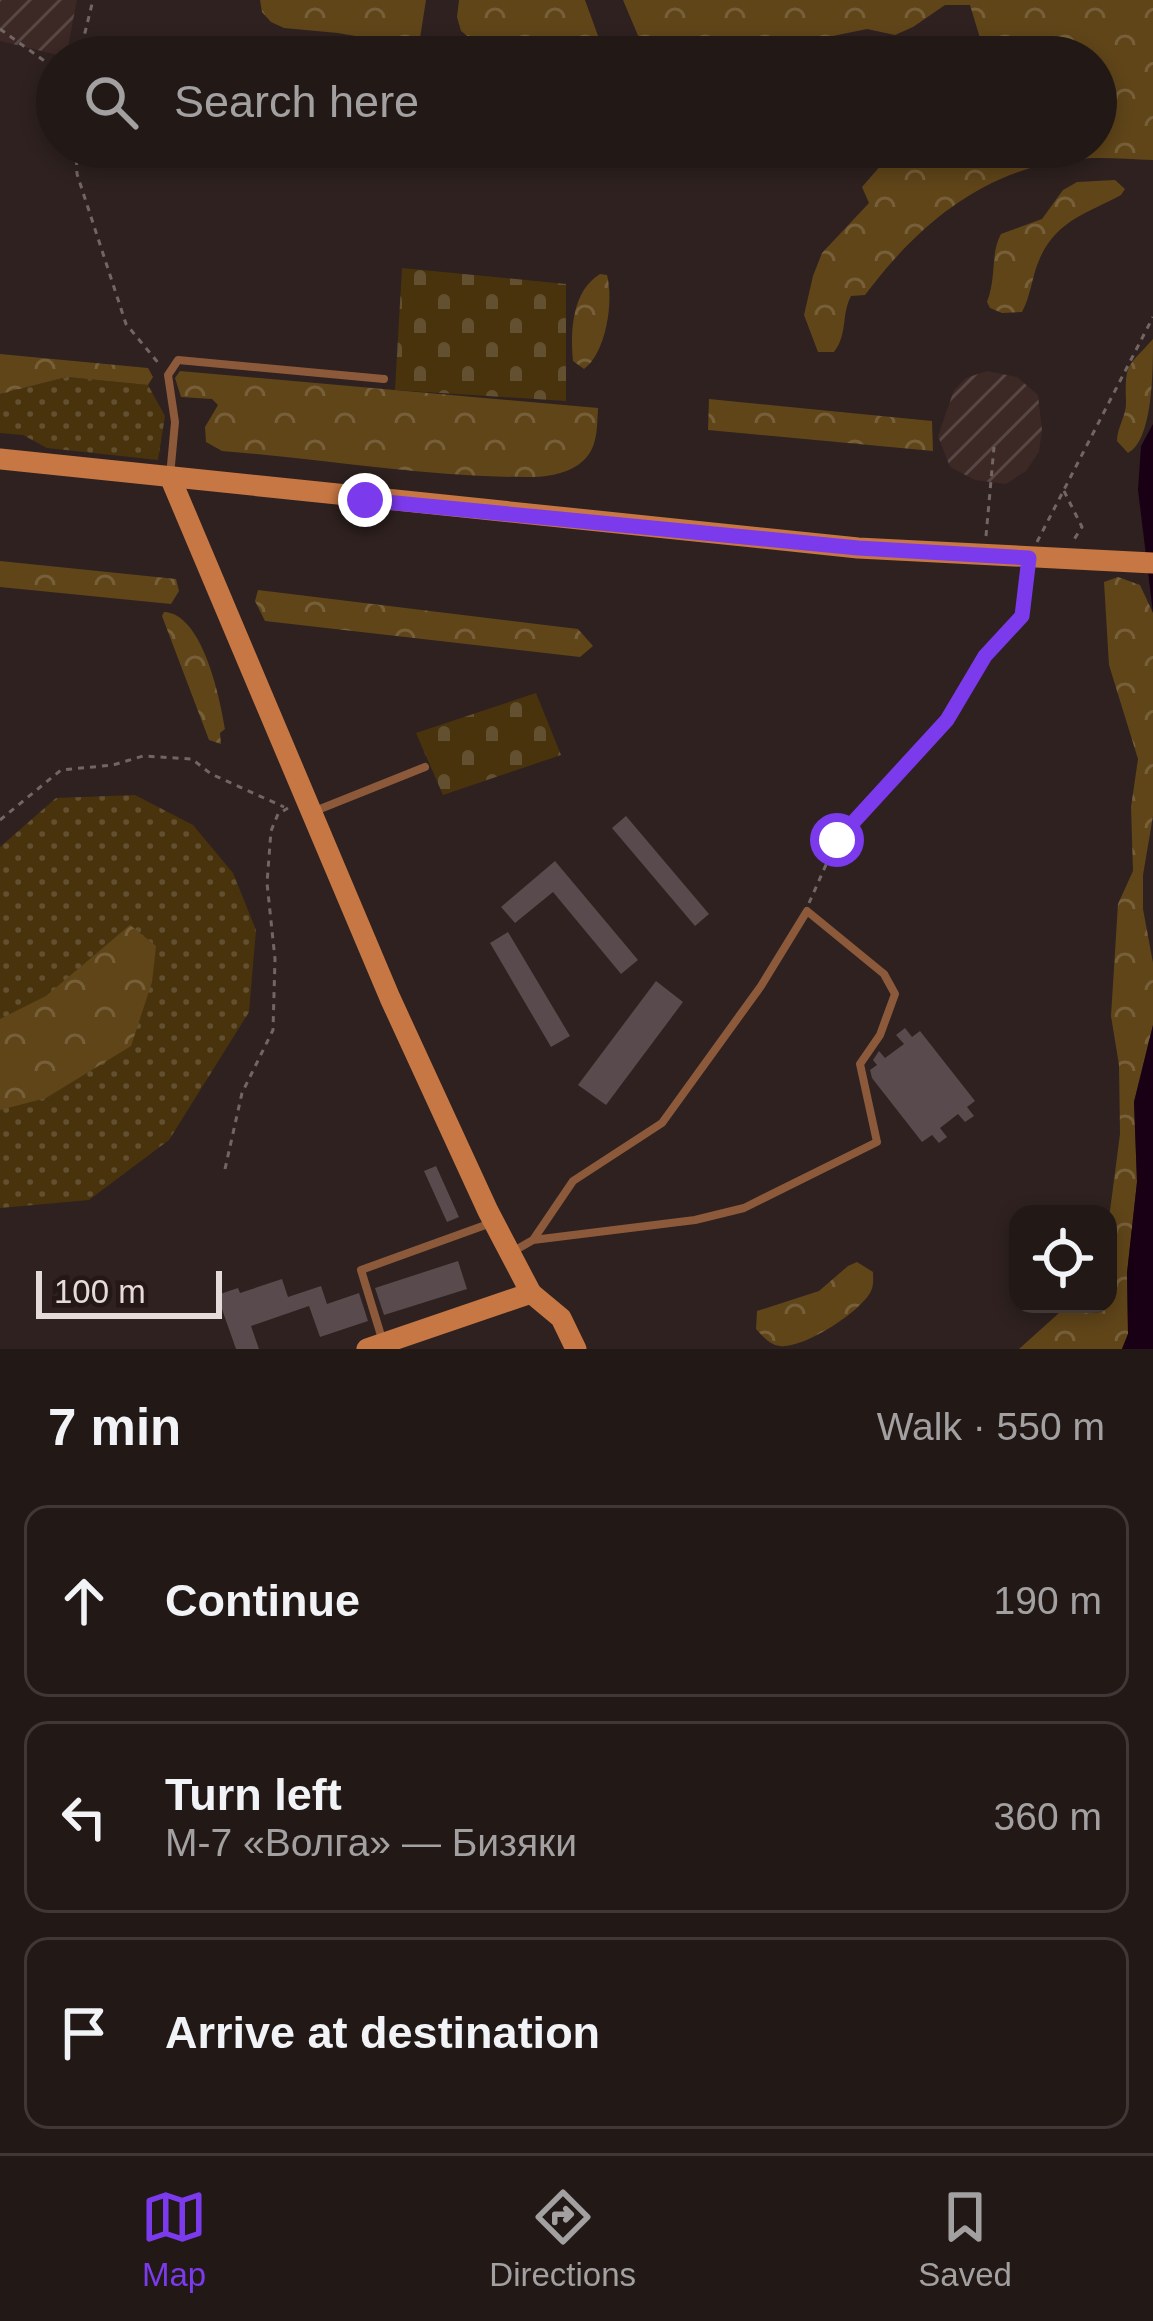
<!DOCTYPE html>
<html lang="en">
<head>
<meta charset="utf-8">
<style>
  :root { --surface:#221917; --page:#2e2624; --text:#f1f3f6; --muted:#a2a0a1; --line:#3f3836; --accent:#7c3aed }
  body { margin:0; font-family:Helvetica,sans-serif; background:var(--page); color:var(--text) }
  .controls { position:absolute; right:36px; bottom:36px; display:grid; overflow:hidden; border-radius:24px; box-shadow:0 6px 18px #0003 }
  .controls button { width:108px; height:108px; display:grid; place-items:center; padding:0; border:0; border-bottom:3px solid var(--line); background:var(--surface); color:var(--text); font:60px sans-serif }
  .scale { position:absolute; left:36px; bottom:30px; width:186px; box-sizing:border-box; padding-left:12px; border:6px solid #e5dcda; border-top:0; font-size:33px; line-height:42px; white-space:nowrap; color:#e5dcda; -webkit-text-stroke:9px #241716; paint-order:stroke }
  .stop { position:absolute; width:36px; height:36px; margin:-27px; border:9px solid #7c3aed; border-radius:50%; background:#fff }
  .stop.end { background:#7c3aed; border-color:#fff; box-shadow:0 3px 12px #0008 }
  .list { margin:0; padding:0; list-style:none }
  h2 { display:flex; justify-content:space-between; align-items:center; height:156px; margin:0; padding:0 48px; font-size:51px }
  h2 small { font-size:39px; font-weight:400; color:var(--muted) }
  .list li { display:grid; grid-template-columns:78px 1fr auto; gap:36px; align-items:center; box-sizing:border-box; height:192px; margin:0 24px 24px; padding:0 24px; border:3px solid var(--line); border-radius:24px }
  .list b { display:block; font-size:45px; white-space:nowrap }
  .list p { margin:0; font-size:39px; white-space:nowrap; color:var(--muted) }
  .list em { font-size:39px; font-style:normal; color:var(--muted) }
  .icon { flex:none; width:66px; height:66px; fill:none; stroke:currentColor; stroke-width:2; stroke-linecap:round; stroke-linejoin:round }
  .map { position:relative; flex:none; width:1153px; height:1349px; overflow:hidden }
  .search { position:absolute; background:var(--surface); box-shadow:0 6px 18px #0003; left:36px; right:36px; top:36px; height:132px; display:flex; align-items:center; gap:30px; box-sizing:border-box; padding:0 42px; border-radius:66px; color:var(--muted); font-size:45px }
  .sheet { height:804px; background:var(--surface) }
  nav { display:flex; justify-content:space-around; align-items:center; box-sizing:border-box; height:168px; border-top:3px solid var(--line); background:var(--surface); font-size:33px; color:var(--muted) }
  nav a { display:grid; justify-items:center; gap:6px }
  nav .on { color:var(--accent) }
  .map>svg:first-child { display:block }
</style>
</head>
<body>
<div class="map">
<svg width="1153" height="1349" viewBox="0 0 1153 1349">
  <defs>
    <pattern id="industrial-furrows" width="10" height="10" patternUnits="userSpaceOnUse" patternTransform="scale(3)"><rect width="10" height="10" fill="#3c2825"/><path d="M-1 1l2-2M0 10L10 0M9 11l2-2" fill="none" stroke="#584744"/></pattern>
    <pattern id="grass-dots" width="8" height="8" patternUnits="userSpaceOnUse" patternTransform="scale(3)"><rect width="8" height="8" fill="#49330d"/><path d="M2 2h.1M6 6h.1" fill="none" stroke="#635030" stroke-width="1.8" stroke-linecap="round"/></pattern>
    <pattern id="forest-crowns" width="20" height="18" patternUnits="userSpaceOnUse" patternTransform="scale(3)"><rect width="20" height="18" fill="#604519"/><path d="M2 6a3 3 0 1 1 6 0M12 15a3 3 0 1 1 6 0" fill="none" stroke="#775f3a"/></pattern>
    <pattern id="cemetery-stones" width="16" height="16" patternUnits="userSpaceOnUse" patternTransform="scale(3)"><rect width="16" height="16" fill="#49330d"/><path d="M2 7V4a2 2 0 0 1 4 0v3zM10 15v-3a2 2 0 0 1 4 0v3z" fill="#635030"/></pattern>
  </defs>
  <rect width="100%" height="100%" fill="#2e211f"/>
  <g fill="url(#industrial-furrows)">
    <polygon points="0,0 77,0 66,57 0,41"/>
    <polygon points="987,371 1017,377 1038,395 1042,430 1039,452 1026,471 1006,484 975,480 950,467 938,436 954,390 966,378"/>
  </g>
  <g fill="url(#grass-dots)">
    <polygon points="67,377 148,385 165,416 158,460 47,448 23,435 0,433 0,394"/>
    <polygon points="135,795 193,825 233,873 256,930 249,1012 169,1140 89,1200 0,1208 0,847 56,798"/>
  </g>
  <g fill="url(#forest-crowns)">
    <polygon points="260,0 426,0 420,38 401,44 338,33 284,28 271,22 262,12"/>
    <polygon points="459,0 585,0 601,44 599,57 544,57 533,50 506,53 484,49 461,31 457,17"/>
    <path d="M 623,0 L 1153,0 L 1153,160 C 1125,159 1096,156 1069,160 C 981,171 916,227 865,295 L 851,296 C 841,315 848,334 834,352 L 818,352 L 804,315 L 813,276 L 822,253 L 869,203 L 862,187 L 897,147 L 1096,147 L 1096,57 L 977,57 L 980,38 L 970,5 L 945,5 L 913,27 L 895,35 L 867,29 L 828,37 L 787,57 L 658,57 L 642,45 Z"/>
    <path d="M 1115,180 L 1125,189 L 1121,195 C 1088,213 1057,220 1040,258 C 1032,275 1031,296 1022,312 L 1002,313 L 990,308 L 987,302 C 997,276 990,254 1001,234 L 1042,219 L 1063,190 L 1077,182 Z"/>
    <path d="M 600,274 L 607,275 C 614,301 606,353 584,369 L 573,361 C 570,331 572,291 600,274 Z"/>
    <path d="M 1153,339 C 1153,371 1153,440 1128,453 L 1117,441 C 1117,427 1127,415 1126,401 C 1125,363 1127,368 1153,339 Z"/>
    <polygon points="0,354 148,368 153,377 148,385 67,377 0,394"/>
    <path d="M 180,371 L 598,408 C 597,426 598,447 584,460 C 572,472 550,477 533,477 C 429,478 325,459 222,451 L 206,442 L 205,427 L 218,405 L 212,399 L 181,397 L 175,378 Z"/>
    <polygon points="709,399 932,421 933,451 708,430"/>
    <polygon points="0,561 176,579 179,591 171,604 0,587"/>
    <polygon points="1118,577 1140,585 1153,613 1153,816 1143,875 1143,909 1153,963 1153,1025 1134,1102 1137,1182 1127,1273 1128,1334 1122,1349 1019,1349 1069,1304 1108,1304 1108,1226 1120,1134 1119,1065 1111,1016 1118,904 1133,871 1131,807 1138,759 1109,665 1104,582"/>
    <polygon points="258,590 578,629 593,646 580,657 265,621 255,601"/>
    <path d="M 164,612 C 202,613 220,697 225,729 L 220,733 L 221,744 L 209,740 L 162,616 Z"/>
    <polygon points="130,925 156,946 152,982 131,1046 46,1098 0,1110 0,1019 46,996"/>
    <path d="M 857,1262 L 873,1272 C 873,1278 874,1285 871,1291 C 861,1312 803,1349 780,1346 C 769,1345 763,1336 756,1329 L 757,1311 L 819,1291 L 848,1266 Z"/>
  </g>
  <g fill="url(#cemetery-stones)">
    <polygon points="402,268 566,284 566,401 395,390"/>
    <polygon points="536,693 561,755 443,795 416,733"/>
  </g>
  <g fill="#190015">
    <polygon points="1153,424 1153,613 1138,490 1141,446"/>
    <polygon points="1153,1025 1153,1349 1122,1349 1128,1334 1127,1273 1137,1182 1134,1102"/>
  </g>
  <g fill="#594a4e">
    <polygon points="626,816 709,914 695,926 612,828"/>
    <polygon points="555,861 638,960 621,974 553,892 515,923 501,907"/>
    <polygon points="508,932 570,1036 551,1047 490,943"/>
    <polygon points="656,981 683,1002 606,1105 578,1085"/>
    <polygon points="905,1028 912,1037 920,1031 975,1101 967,1107 974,1116 965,1122 958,1114 940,1128 947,1137 939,1143 932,1135 922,1142 872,1078 870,1070 877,1065 873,1060 879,1051 885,1058 904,1044 896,1035"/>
    <polygon points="436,1166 459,1217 447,1222 424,1171"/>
    <polygon points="458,1261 467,1289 384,1315 375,1288"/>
    <polygon points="282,1279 288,1297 321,1286 327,1304 359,1293 368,1321 320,1337 309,1306 251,1326 259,1349 236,1349 217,1295 238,1288 240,1293"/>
  </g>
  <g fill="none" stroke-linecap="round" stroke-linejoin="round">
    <g stroke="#726664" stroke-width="3" stroke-dasharray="6 6" stroke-linecap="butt">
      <polyline points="0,29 57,70"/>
      <polyline points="79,57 93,0"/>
      <polyline points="76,147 77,174 126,324 160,365"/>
      <polyline points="1064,491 1082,527 1073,541"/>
      <polyline points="986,536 994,447"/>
      <polyline points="1037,542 1153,317"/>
      <polyline points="0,820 61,770 113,765 143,756 192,759 211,774 284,807"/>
      <polyline points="809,903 837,840 947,720 985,656 1022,616 1028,573"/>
      <polyline points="225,1169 242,1093 273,1030 275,959 267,883 271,831 278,814 288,808"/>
    </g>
    <g stroke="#8c5a3b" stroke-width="8">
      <polyline points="170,476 175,422 168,375 178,360 384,379"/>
      <polyline points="315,811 425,767"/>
      <polyline points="512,1252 533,1240 573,1181 662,1123 761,986 807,911 884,974 895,994 880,1035 860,1064 877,1142 744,1208 695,1220 533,1240"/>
      <polyline points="383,1342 361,1270 491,1223"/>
    </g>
    <g stroke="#c77743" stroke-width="21">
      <polyline points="0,459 858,548 1153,563"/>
      <polyline points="170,477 390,998 488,1211 531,1293 561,1318 576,1349"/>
      <polyline points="367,1349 531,1293"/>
    </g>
  </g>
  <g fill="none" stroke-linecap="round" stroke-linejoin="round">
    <polyline stroke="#7c3aed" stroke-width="15" points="365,500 858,548 1029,558 1022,616 985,656 947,720 837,840"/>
  </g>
</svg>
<div class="controls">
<button><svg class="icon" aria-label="locate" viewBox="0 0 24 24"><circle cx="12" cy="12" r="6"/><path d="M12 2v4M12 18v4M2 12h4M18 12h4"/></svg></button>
</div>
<div class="scale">100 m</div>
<div class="stop" style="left:837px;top:840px"></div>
<div class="stop end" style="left:365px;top:500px"></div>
<div class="search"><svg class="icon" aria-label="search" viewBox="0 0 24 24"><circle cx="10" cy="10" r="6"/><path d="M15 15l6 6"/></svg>Search here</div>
</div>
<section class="sheet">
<h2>7 min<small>Walk · 550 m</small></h2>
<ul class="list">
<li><svg class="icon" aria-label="ahead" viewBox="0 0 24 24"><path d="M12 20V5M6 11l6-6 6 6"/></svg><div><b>Continue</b></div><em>190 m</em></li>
<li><svg class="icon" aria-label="left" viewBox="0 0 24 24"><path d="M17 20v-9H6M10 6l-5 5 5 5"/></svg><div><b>Turn left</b><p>М-7 «Волга» — Бизяки</p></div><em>360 m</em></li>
<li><svg class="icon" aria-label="arrive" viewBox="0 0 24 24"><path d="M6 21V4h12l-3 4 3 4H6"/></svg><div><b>Arrive at destination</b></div></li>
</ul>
</section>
<nav>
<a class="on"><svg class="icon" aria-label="map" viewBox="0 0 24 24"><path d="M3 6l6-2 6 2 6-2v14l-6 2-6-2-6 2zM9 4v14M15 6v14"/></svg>Map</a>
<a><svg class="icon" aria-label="directions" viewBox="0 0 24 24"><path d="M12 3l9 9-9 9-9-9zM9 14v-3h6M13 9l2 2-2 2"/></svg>Directions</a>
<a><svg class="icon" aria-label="saved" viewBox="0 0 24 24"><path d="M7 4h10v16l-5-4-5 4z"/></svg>Saved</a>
</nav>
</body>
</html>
